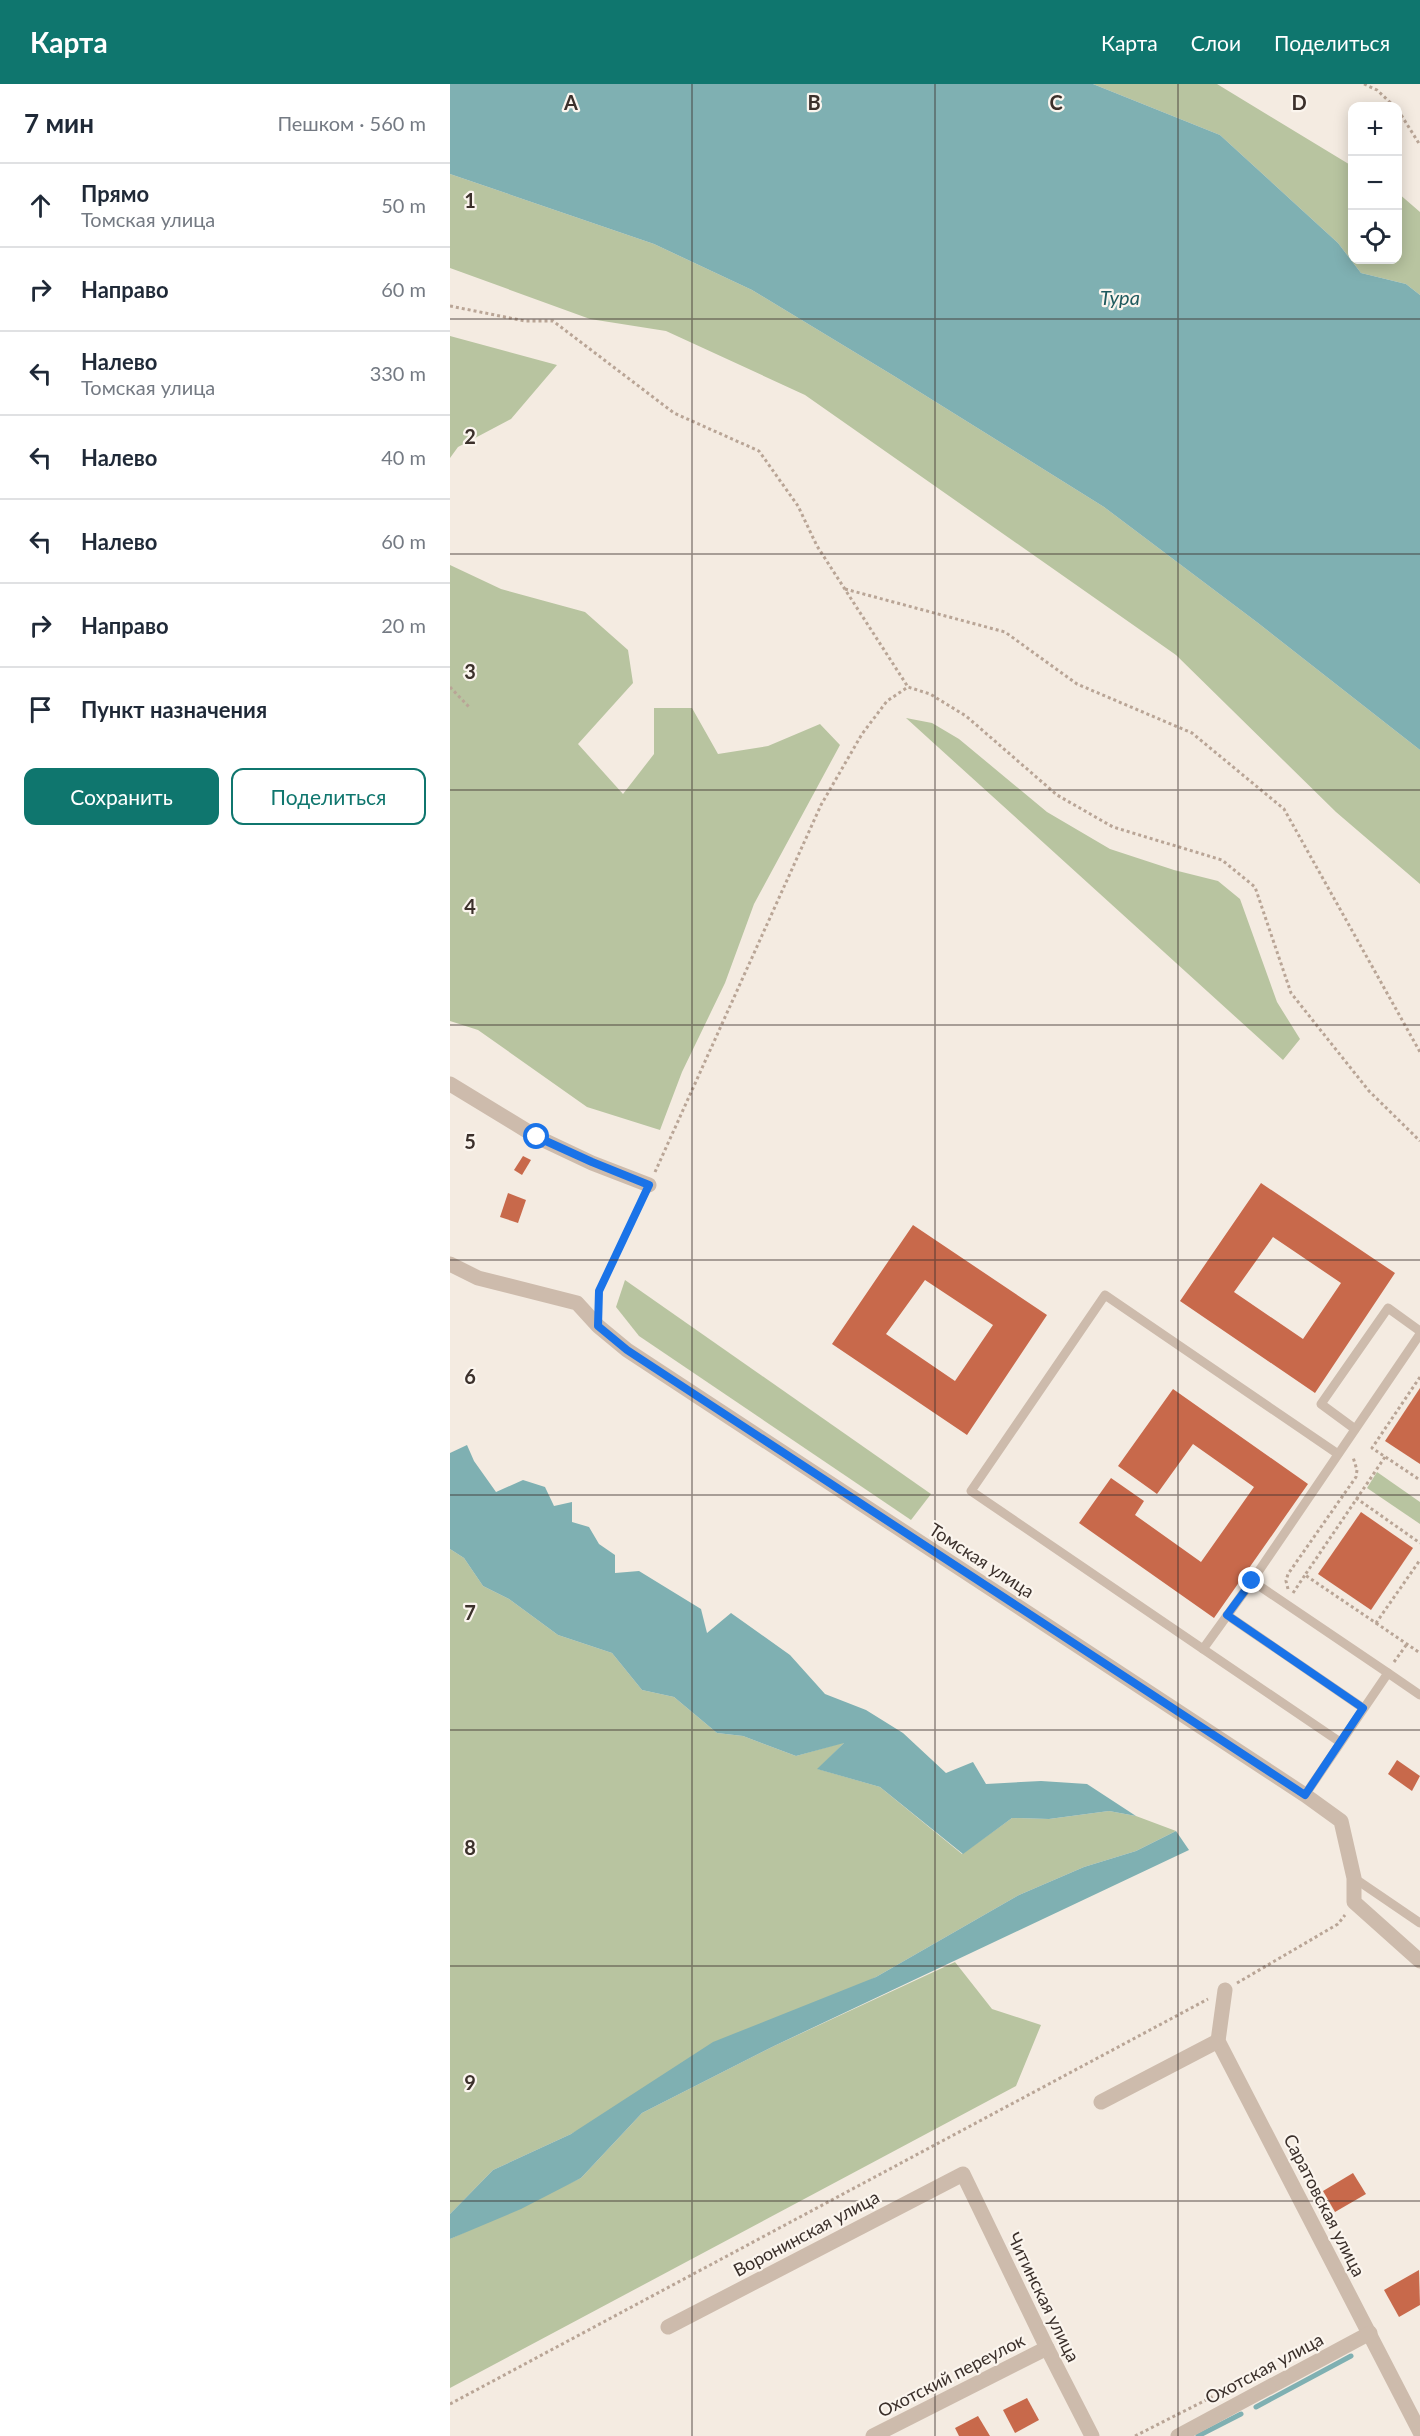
<!DOCTYPE html>
<html lang="ru">
<head>
<meta charset="utf-8">
<style>
  :root { --surface:#fff; --page:#f2f2f3; --text:#1f2937; --muted:#747a83; --line:#e0e1e3; --accent:#0f766e }
  body { margin:0; font-family:Lato,sans-serif; background:var(--page); color:var(--text) }
  .controls { position:absolute; right:18px; top:18px; display:grid; overflow:hidden; border-radius:12px; box-shadow:0 3px 15px #0003 }
  .controls button { width:54px; height:54px; display:grid; place-items:center; padding:0; border:0; border-bottom:2px solid var(--line); background:var(--surface); color:var(--text); font:30px sans-serif }
  .stop { position:absolute; width:18px; height:18px; margin:-14px; border:4px solid #1a73e8; border-radius:50%; background:#fff }
  .stop.end { background:#1a73e8; border-color:#fff; box-shadow:0 2px 6px #0008 }
  .list { margin:0; padding:0; list-style:none }
  h2 { display:flex; justify-content:space-between; align-items:center; height:78px; margin:0; padding:0 24px; font-size:26px }
  h2 small { font-size:20px; font-weight:400; color:var(--muted) }
  .list li { display:grid; grid-template-columns:39px 1fr auto; gap:18px; align-items:center; box-sizing:border-box; height:84px; padding:0 24px; border-top:2px solid var(--line) }
  .list b { display:block; font-size:22px; white-space:nowrap }
  .list p { margin:0; font-size:20px; white-space:nowrap; color:var(--muted) }
  .list em { font-size:20px; font-style:normal; color:var(--muted) }
  .actions { display:flex; gap:12px; padding:18px 24px }
  .actions a { flex:1; padding:14px 0; border:2px solid var(--accent); border-radius:12px; text-align:center; font-size:21px; color:var(--accent) }
  .actions .main { background:var(--accent); color:#fff }
  .icon { flex:none; width:33px; height:33px; fill:none; stroke:currentColor; stroke-width:2; stroke-linecap:round; stroke-linejoin:round }
  .map { position:relative; flex:none; width:970px; height:2352px; overflow:hidden }
  header { display:flex; align-items:center; gap:36px; box-sizing:border-box; height:84px; padding:0 30px; background:var(--accent); color:#fff }
  header strong { font-size:28px }
  nav { display:flex; gap:33px; margin-inline-start:auto; font-size:21px }
  main { display:flex }
  aside { flex:1; background:var(--surface) }
  .map>svg:first-child { display:block }
</style>
</head>
<body>
<header>
<strong>Карта</strong>
<nav><a>Карта</a><a>Слои</a><a>Поделиться</a></nav>
</header>
<main>
<aside>
<h2>7 мин<small>Пешком · 560 m</small></h2>
<ul class="list">
<li><svg class="icon" aria-label="ahead" viewBox="0 0 24 24"><path d="M12 20V5M6 11l6-6 6 6"/></svg><div><b>Прямо</b><p>Томская улица</p></div><em>50 m</em></li>
<li><svg class="icon" aria-label="right" viewBox="0 0 24 24"><path d="M7 20v-9h11M14 6l5 5-5 5"/></svg><div><b>Направо</b></div><em>60 m</em></li>
<li><svg class="icon" aria-label="left" viewBox="0 0 24 24"><path d="M17 20v-9H6M10 6l-5 5 5 5"/></svg><div><b>Налево</b><p>Томская улица</p></div><em>330 m</em></li>
<li><svg class="icon" aria-label="left" viewBox="0 0 24 24"><path d="M17 20v-9H6M10 6l-5 5 5 5"/></svg><div><b>Налево</b></div><em>40 m</em></li>
<li><svg class="icon" aria-label="left" viewBox="0 0 24 24"><path d="M17 20v-9H6M10 6l-5 5 5 5"/></svg><div><b>Налево</b></div><em>60 m</em></li>
<li><svg class="icon" aria-label="right" viewBox="0 0 24 24"><path d="M7 20v-9h11M14 6l5 5-5 5"/></svg><div><b>Направо</b></div><em>20 m</em></li>
<li><svg class="icon" aria-label="arrive" viewBox="0 0 24 24"><path d="M6 21V4h12l-3 4 3 4H6"/></svg><div><b>Пункт назначения</b></div></li>
</ul>
<div class="actions"><a class="main">Сохранить</a><a>Поделиться</a></div>
</aside>
<div class="map">
<svg width="970" height="2352" viewBox="0 0 970 2352">
  <rect width="100%" height="100%" fill="#f4ebe1"/>
  <g fill="#b8c4a0">
    <polygon points="643,0 767,0 902,82 902,176 948,176 948,109 970,128 970,211 956,200 911,189 888,159 770,51"/>
    <polygon points="0,90 204,160 302,206 444,292 654,423 808,539 970,666 970,800 886,728 726,571 355,311 216,247 140,235 0,184"/>
    <polygon points="0,252 107,281 61,335 8,363 0,374"/>
    <polygon points="0,481 51,505 135,528 178,566 183,599 128,660 173,710 204,670 204,624 242,624 268,670 318,662 370,640 390,661 304,820 275,899 232,988 210,1046 137,1023 28,946 0,937"/>
    <polygon points="456,634 482,639 509,655 597,728 660,765 724,786 768,797 790,815 827,918 850,955 833,976"/>
    <polygon points="175,1196 481,1410 461,1436 189,1252 166,1223"/>
    <polygon points="927,1388 970,1418 970,1440 917,1404"/>
    <polygon points="0,1465 14,1474 33,1502 59,1515 108,1551 162,1569 192,1606 224,1613 267,1649 293,1652 346,1672 395,1658 368,1685 430,1703 512,1770 562,1734 599,1735 659,1727 686,1732 726,1747 686,1767 634,1783 569,1811 426,1893 121,2050 43,2086 0,2130"/>
    <polygon points="505,1878 542,1925 591,1941 566,2002 0,2304 0,2155 131,2094 192,2029 324,1962"/>
  </g>
  <g fill="#7fb0b2">
    <polygon points="0,0 643,0 770,51 888,159 911,189 956,200 970,211 970,666 808,539 654,423 444,292 302,206 204,160 0,90"/>
    <polygon points="17,1361 24,1377 46,1408 73,1396 95,1403 104,1422 122,1418 122,1438 139,1443 149,1460 165,1471 165,1489 189,1487 251,1525 257,1549 281,1529 340,1571 375,1610 416,1626 453,1649 496,1689 523,1678 536,1700 591,1697 637,1700 686,1732 659,1727 599,1735 562,1734 513,1770 430,1703 367,1685 394,1659 346,1672 293,1652 267,1649 224,1613 192,1606 162,1569 108,1551 59,1515 33,1502 14,1474 0,1465 0,1369"/>
    <polygon points="726,1747 739,1766 324,1962 192,2029 131,2094 71,2125 0,2155 0,2130 43,2086 121,2050 263,1958 426,1893 569,1811 634,1783 686,1767"/>
  </g>
  <g fill="none" stroke-linecap="round" stroke-linejoin="round">
    <g stroke="#7fb0b2" stroke-width="5">
      <polyline points="806,2323 901,2272"/>
      <polyline points="748,2352 791,2330"/>
    </g>
  </g>
  <g fill="#c8694b" fill-rule="evenodd">
    <polygon points="73,1072 81,1076 72,1091 64,1086"/>
    <path d="M 811,1099 L 945,1189 L 865,1309 L 730,1217 ZM 823,1153 L 891,1199 L 853,1255 L 784,1208 Z"/>
    <polygon points="58,1109 76,1116 68,1139 50,1133"/>
    <path d="M 463,1141 L 597,1231 L 517,1351 L 382,1260 ZM 475,1196 L 543,1241 L 505,1297 L 436,1250 Z"/>
    <polygon points="970,1304 970,1380 935,1357"/>
    <polygon points="723,1305 858,1400 764,1534 629,1439 661,1394 694,1417 685,1431 751,1478 804,1403 743,1360 707,1410 668,1382"/>
    <polygon points="911,1428 963,1464 921,1526 868,1490"/>
    <polygon points="947,1676 970,1692 962,1707 938,1690"/>
    <polygon points="903,2089 916,2110 885,2128 873,2107"/>
    <polygon points="969,2186 970,2221 949,2233 934,2206"/>
    <polygon points="577,2314 589,2336 565,2349 553,2326"/>
    <polygon points="528,2332 540,2352 509,2352 505,2344"/>
  </g>
  <g fill="none" stroke-linecap="round" stroke-linejoin="round">
    <g stroke="#b9a596" stroke-width="3" stroke-dasharray="3 3" stroke-linecap="butt">
      <polyline points="914,0 927,6 944,22"/>
      <polyline points="948,26 970,61"/>
      <polyline points="0,222 75,237 103,237 224,329 309,367 348,422 367,462 458,603"/>
      <polyline points="395,505 555,548 627,600 742,649 834,725 970,968"/>
      <polyline points="0,603 19,623"/>
      <polyline points="205,1088 371,721 412,650 437,617 458,603 480,610 516,632 607,711 663,743 772,776 805,803 841,909 919,1007 970,1057"/>
      <polyline points="149,1220 149,1207 192,1116"/>
      <polyline points="970,1293 922,1364 970,1396"/>
      <polyline points="935,1373 855,1491 926,1539 970,1476"/>
      <polyline points="906,1414 970,1459"/>
      <polyline points="838,1505 836,1497 838,1490 906,1393 907,1386 903,1373"/>
      <polyline points="843,1509 855,1491"/>
      <polyline points="926,1539 970,1569"/>
      <polyline points="944,1578 957,1560"/>
      <polyline points="787,1899 888,1840 895,1831"/>
      <polyline points="0,2320 758,1915"/>
      <polyline points="685,2352 764,2312"/>
    </g>
    <g stroke="#cdbbac" stroke-width="9">
      <polyline points="905,1345 871,1320 938,1224 970,1247"/>
      <polyline points="802,1497 753,1565 890,1658"/>
      <polyline points="777,1531 913,1624"/>
      <polyline points="753,1565 521,1407 655,1211 888,1370"/>
      <polyline points="938,1589 802,1497 970,1250"/>
      <polyline points="855,1711 938,1589 970,1611"/>
      <polyline points="904,1794 970,1839"/>
    </g>
    <g stroke="#cdbbac" stroke-width="15">
      <polyline points="0,1000 87,1053 142,1079 199,1101"/>
      <polyline points="0,1180 28,1194 127,1219 148,1242 177,1266 855,1711 891,1737 904,1794 904,1818 970,1877"/>
      <polyline points="775,1906 768,1957 970,2348"/>
      <polyline points="651,2018 768,1957"/>
      <polyline points="218,2243 513,2090 597,2264 642,2352"/>
      <polyline points="423,2352 597,2264"/>
      <polyline points="728,2352 920,2249"/>
    </g>
  </g>
  <g fill="none" stroke-linecap="round" stroke-linejoin="round">
    <polyline stroke="#1a73e8" stroke-width="8" points="87,1053 142,1078 199,1101 149,1207 148,1242 177,1266 855,1711 913,1624 777,1531 802,1497"/>
  </g>
  <path fill="none" stroke="#3b302b" stroke-width="1.5" stroke-opacity="0.55" d="M 242,0 L 242,2352M 485,0 L 485,2352M 728,0 L 728,2352M 0,235 L 970,235M 0,470 L 970,470M 0,706 L 970,706M 0,941 L 970,941M 0,1176 L 970,1176M 0,1411 L 970,1411M 0,1646 L 970,1646M 0,1882 L 970,1882M 0,2117 L 970,2117"/>
  <g text-anchor="middle" dominant-baseline="central" stroke-width="4.5" stroke-linejoin="round" paint-order="stroke">
    <g font-size="18" fill="#3b302b" stroke="#fbf5ee">
      <text transform="translate(532 1476) rotate(33)">Томская улица</text>
      <text transform="translate(875 2121) rotate(63)">Саратовская улица</text>
      <text transform="translate(356 2149) rotate(-28)">Воронинская улица</text>
      <text transform="translate(594 2213) rotate(64)">Читинская улица</text>
      <text transform="translate(814 2284) rotate(-28)">Охотская улица</text>
      <text transform="translate(501 2291) rotate(-27)">Охотский переулок</text>
    </g>
    <g font-size="20" font-style="italic" fill="#1f5a5e" stroke="#fbf5ee">
      <text x="670" y="213">Тура</text>
    </g>
  </g>
  <g font-size="20" text-anchor="middle" font-weight="bold" fill="#3b302b" stroke="#fbf5ee" stroke-width="4.5" stroke-linejoin="round" paint-order="stroke">
    <text x="121" y="26">A</text>
    <text x="364" y="26">B</text>
    <text x="606" y="26">C</text>
    <text x="849" y="26">D</text>
    <text x="20" y="124">1</text>
    <text x="20" y="360">2</text>
    <text x="20" y="595">3</text>
    <text x="20" y="830">4</text>
    <text x="20" y="1065">5</text>
    <text x="20" y="1300">6</text>
    <text x="20" y="1536">7</text>
    <text x="20" y="1771">8</text>
    <text x="20" y="2006">9</text>
  </g>
</svg>
<div class="controls">
<button>+</button>
<button>−</button>
<button><svg class="icon" aria-label="locate" viewBox="0 0 24 24"><circle cx="12" cy="12" r="6"/><path d="M12 2v4M12 18v4M2 12h4M18 12h4"/></svg></button>
</div>
<div class="stop" style="left:87px;top:1053px"></div>
<div class="stop end" style="left:802px;top:1497px"></div>
</div>
</main>
</body>
</html>
